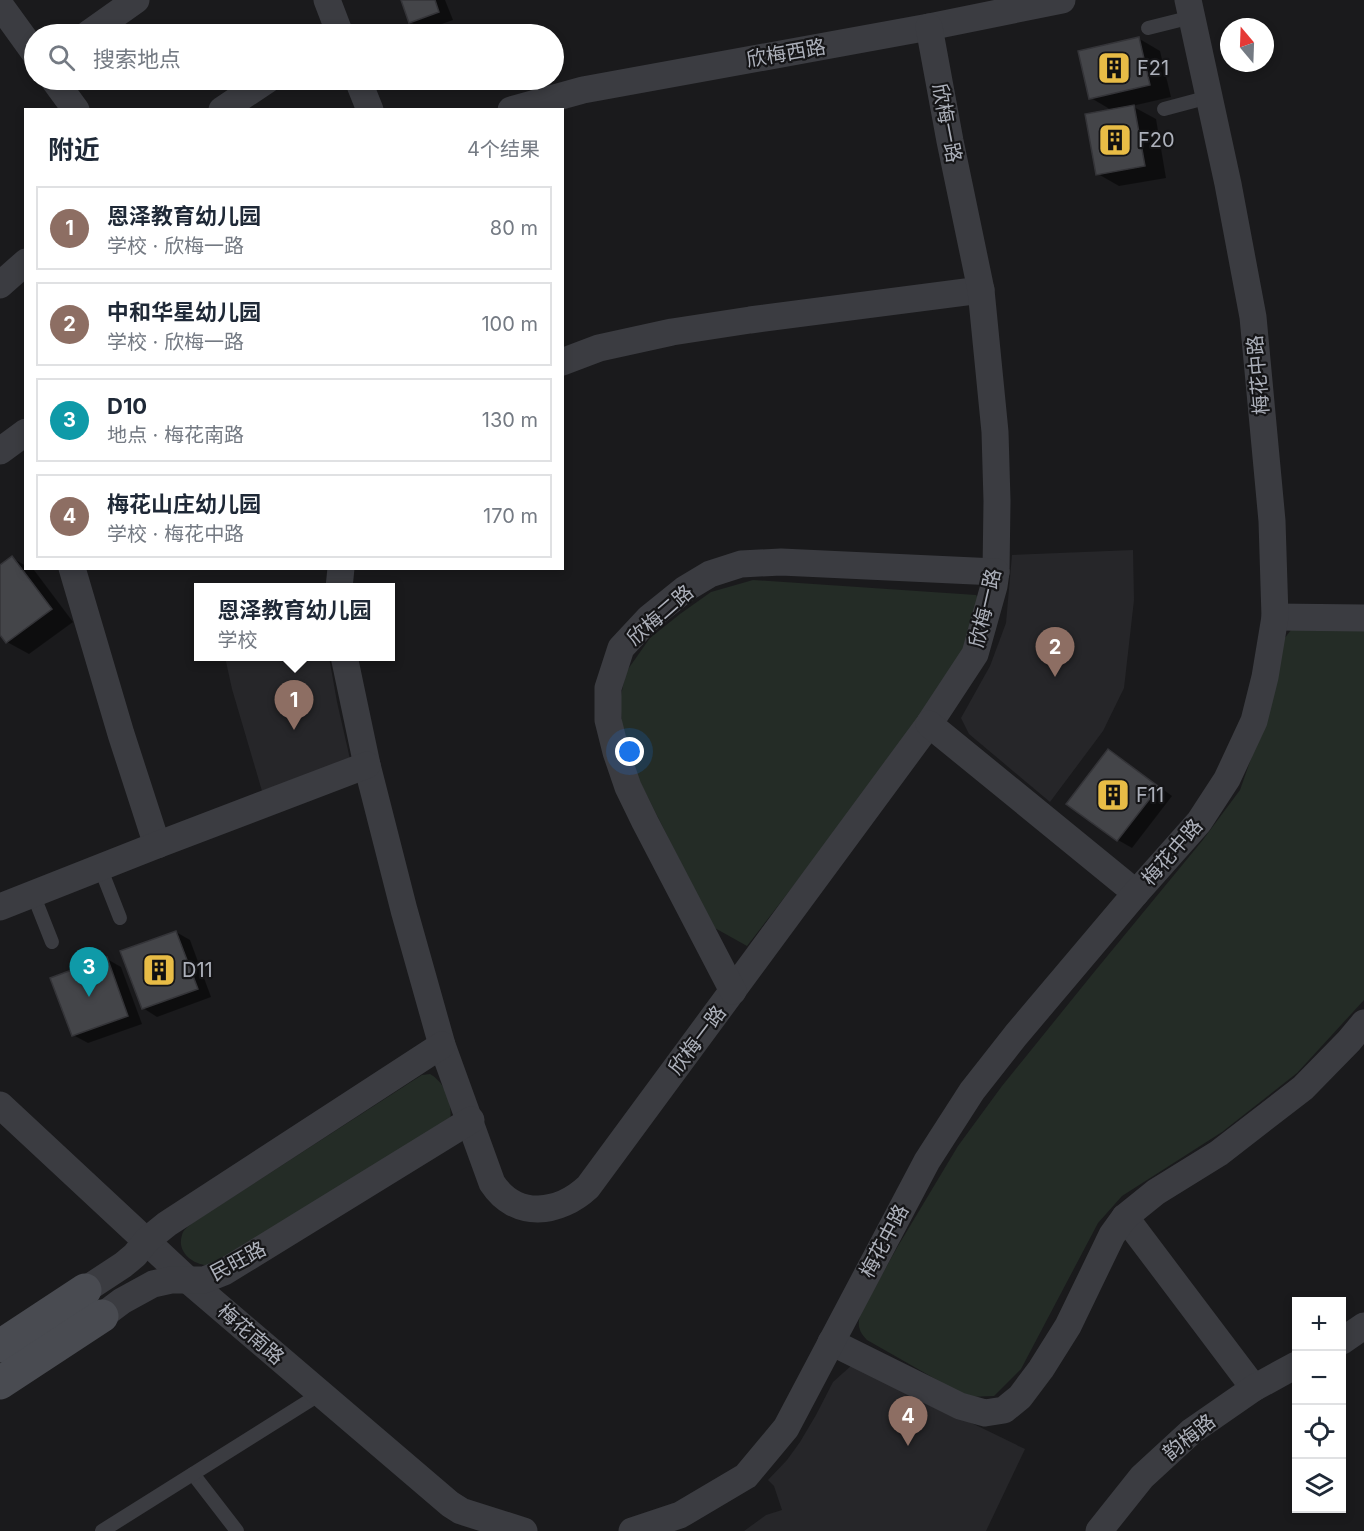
<!DOCTYPE html>
<html lang="zh">
<head>
<meta charset="utf-8">
<style>
  :root { --surface:#fff; --page:#f2f2f3; --text:#1f2937; --muted:#747a83; --line:#e0e1e3; --accent:#0f766e }
  body { margin:0; font-family:Inter,"Noto Sans SC",sans-serif; background:var(--page); color:var(--text) }
  .controls { position:absolute; right:18px; bottom:18px; display:grid; overflow:hidden; border-radius:0px; box-shadow:0 3px 9px #0003 }
  .controls button { width:54px; height:54px; display:grid; place-items:center; padding:0; border:0; border-bottom:2px solid var(--line); background:var(--surface); color:var(--text); font:30px sans-serif }
  .compass { position:absolute; left:1220px; top:18px; width:54px; height:54px; border-radius:50%; background:var(--surface); box-shadow:0 3px 9px #0003; rotate:341deg }
  .you { position:absolute; left:630px; top:752px; width:21px; height:21px; margin:-15px; border:4px solid #fff; border-radius:50%; background:#1a73e8; box-shadow:0 0 0 9px #1a73e833 }
  .badge { display:grid; place-items:center; width:39px; height:39px; border-radius:50%; background:var(--accent); color:#fff; font-size:20px; font-weight:700 }
  .pin { position:absolute; translate:-50% -50px; filter:drop-shadow(0 2px 3px #0008) }
  .pin::after { content:''; position:absolute; top:32px; width:21px; height:18px; background:inherit; clip-path:polygon(0 0,100% 0,50% 100%) }
  .popup { position:absolute; left:194px; top:583px; width:201px; height:78px; box-sizing:border-box; display:grid; place-content:center; border-radius:0px; background:var(--surface); filter:drop-shadow(0 2px 4px #0005); font-size:20px; white-space:nowrap; color:var(--muted) }
  .popup b { font-size:22px; color:var(--text) }
  .popup::after { content:''; position:absolute; left:50%; top:100%; margin-left:-12px; border:12px solid transparent; border-top-color:var(--surface) }
  .list { margin:0; padding:0; list-style:none }
  h2 { display:flex; justify-content:space-between; align-items:center; height:78px; margin:0; padding:0 24px; font-size:26px }
  h2 small { font-size:20px; font-weight:400; color:var(--muted) }
  .list li { display:grid; grid-template-columns:39px 1fr auto; gap:18px; align-items:center; box-sizing:border-box; height:84px; margin:0 12px 12px; padding:0 12px; border:2px solid var(--line); border-radius:0px }
  .list b { display:block; font-size:22px; white-space:nowrap }
  .list p { margin:0; font-size:20px; white-space:nowrap; color:var(--muted) }
  .list em { font-size:20px; font-style:normal; color:var(--muted) }
  .icon { flex:none; width:33px; height:33px; fill:none; stroke:currentColor; stroke-width:2; stroke-linecap:round; stroke-linejoin:round }
  .map { position:relative; flex:none; width:1364px; height:1531px; overflow:hidden }
  .search { position:absolute; background:var(--surface); box-shadow:0 3px 9px #0003; left:24px; top:24px; width:540px; height:66px; display:flex; align-items:center; gap:15px; box-sizing:border-box; padding:0 21px; border-radius:33px; color:var(--muted); font-size:22px }
  .panel { position:absolute; background:var(--surface); box-shadow:0 3px 9px #0003; left:24px; top:108px; width:540px; height:462px; border-radius:0px }
  .map>svg:first-child { display:block }
</style>
</head>
<body>
<div class="map">
<svg width="1364" height="1531" viewBox="0 0 1364 1531">
  <rect width="100%" height="100%" fill="#1a1a1c"/>
  <g fill="#262629">
    <polygon points="1133,550 1134,600 1124,688 1103,731 1050,802 969,734 961,718 990,666 1006,623 1012,555"/>
    <polygon points="225,657 329,657 337,702 350,759 262,791 232,689"/>
    <polygon points="852,1365 1025,1449 986,1531 744,1531 766,1515 782,1510 774,1486 768,1480 787,1460 800,1442 816,1415 833,1382"/>
  </g>
  <g fill="#242c26">
    <polygon points="753,580 976,595 981,602 969,644 869,788 747,946 713,927 633,768 623,736 620,700 626,672 650,638 680,614 711,592"/>
    <path d="M 1364,626 L 1364,1000 L 1297,1073 L 1222,1132 L 1122,1196 L 1098,1223 L 1021,1369 L 994,1396 L 967,1397 L 867,1340 C 858,1331 857,1324 861,1312 L 898,1246 L 958,1146 L 1002,1086 L 1095,971 L 1202,841 L 1240,790 L 1265,719 L 1284,639 L 1291,630 Z"/>
    <path d="M 430,1074 C 445,1082 453,1104 450,1121 L 232,1259 C 224,1261 212,1267 204,1265 C 189,1262 177,1250 182,1235 C 183,1230 188,1227 191,1224 L 414,1080 L 422,1075 Z"/>
  </g>
  <g fill="#0007">
    <polygon points="402,0 445,0 453,20 425,30 410,22"/>
    <polygon points="1138,38 1160,51 1171,97 1132,106 1156,119 1166,178 1119,186 1098,174 1113,111 1091,98"/>
    <polygon points="12,558 26,566 26,568 31,568 34,570 73,622 29,654 7,642 0,632 0,567"/>
    <polygon points="1108,751 1122,759 1172,796 1132,848 1118,840 1068,804"/>
    <polygon points="176,932 190,940 211,997 157,1017 143,1008"/>
    <polygon points="107,959 121,967 142,1024 88,1043 73,1035"/>
  </g>
  <g fill="#444549" stroke="#343438" stroke-width="1.5">
    <polygon points="401,0 435,0 439,12 409,23"/>
    <polygon points="1139,37 1150,85 1089,99 1078,51"/>
    <polygon points="1134,105 1145,166 1096,175 1085,114"/>
    <polygon points="12,556 52,609 6,643 0,635 0,565"/>
    <polygon points="1108,749 1159,787 1117,841 1066,804"/>
    <polygon points="176,931 198,989 142,1009 120,951"/>
    <polygon points="107,957 128,1016 72,1036 50,978"/>
  </g>
  <g fill="none" stroke-linecap="round" stroke-linejoin="round">
    <g stroke="#3b3c41" stroke-width="14">
      <polyline points="1148,28 1192,17"/>
      <polyline points="1164,109 1209,97"/>
      <polyline points="100,867 120,918"/>
      <polyline points="33,894 52,942"/>
      <polyline points="193,1474 237,1531"/>
      <polyline points="102,1531 320,1394"/>
    </g>
    <g stroke="#3b3c41" stroke-width="27">
      <polyline points="327,0 340,34"/>
      <polyline points="0,5 34,52"/>
      <polyline points="88,34 136,0"/>
      <polyline points="54,80 76,110"/>
      <polyline points="358,80 370,110"/>
      <polyline points="222,110 267,80"/>
      <polyline points="511,110 583,90 929,27 1062,0"/>
      <polyline points="0,285 26,262"/>
      <polyline points="562,362 599,348 672,332 750,320 981,290"/>
      <polyline points="0,451 26,432"/>
      <polyline points="72,568 121,734 157,845"/>
      <polyline points="339,588 341,568"/>
      <polyline points="1275,617 1364,618"/>
      <path d="M 344,656 L 367,765 L 404,910 L 442,1045 L 492,1183 C 516,1220 559,1214 588,1187 L 929,724 L 975,654 L 994,586 L 996,572 L 997,501 L 995,432 L 981,290 L 950,141 L 929,27"/>
      <polyline points="929,724 1136,893"/>
      <polyline points="0,907 157,845 367,765"/>
      <polyline points="733,991 645,822 628,787 616,752 608,720 608,688 621,648 649,618 685,589 710,574 741,564 781,562 996,572"/>
      <polyline points="0,1105 189,1281 450,1504 461,1511 524,1531"/>
      <polyline points="1125,1217 1254,1388"/>
      <polyline points="85,1290 123,1265 135,1255 146,1241 167,1224 442,1045"/>
      <polyline points="102,1316 122,1301 153,1284 171,1280 204,1280 224,1272 471,1120"/>
      <polyline points="1342,1341 1364,1326"/>
      <polyline points="831,1342 960,1406 985,1413 1004,1410 1020,1397 1041,1369 1068,1326 1112,1235 1125,1217 1156,1192 1219,1153 1303,1088 1349,1041 1364,1023"/>
      <polyline points="632,1531 680,1515 746,1476 786,1428 927,1161 972,1091 1016,1035 1136,893 1199,822 1227,779 1254,721 1265,677 1275,617 1272,521 1253,317 1228,184 1188,0"/>
      <polyline points="1099,1531 1142,1477 1192,1431 1254,1388 1296,1365"/>
    </g>
    <g stroke="#494b51" stroke-width="33">
      <polyline points="0,1346 85,1290"/>
      <polyline points="0,1383 102,1316"/>
    </g>
  </g>
  <defs>
    <symbol id="building-square" viewBox="-11 -11 22 22"><rect x="-9" y="-9" width="18" height="18" rx="4" fill="#e8bc46" stroke="#151517"/><path d="M-4-6H4V6H1V3H-1V6H-4ZM-2.5-4.3h1.7v1.8h-1.7ZM.8-4.3h1.7v1.8H.8ZM-2.5-1h1.7V.8h-1.7ZM.8-1h1.7V.8H.8Z" fill="#111"/></symbol>
  </defs>
  <g fill-rule="evenodd">
    <use href="#building-square" x="1095" y="49" width="38" height="38"/>
    <use href="#building-square" x="1096" y="121" width="38" height="38"/>
    <use href="#building-square" x="1094" y="776" width="38" height="38"/>
    <use href="#building-square" x="140" y="951" width="38" height="38"/>
  </g>
  <g text-anchor="middle" dominant-baseline="central" stroke-width="4.5" stroke-linejoin="round" paint-order="stroke">
    <g font-size="20" fill="#adb1bb" stroke="#151517">
      <text transform="translate(786 53) rotate(-10)">欣梅西路</text>
      <text transform="translate(947 123) rotate(79)">欣梅一路</text>
      <text transform="translate(1258 375) rotate(-95)">梅花中路</text>
      <text transform="translate(985 608) rotate(-77)">欣梅一路</text>
      <text transform="translate(660 615) rotate(-41)">欣梅二路</text>
      <text transform="translate(1172 852) rotate(-49)">梅花中路</text>
      <text transform="translate(697 1040) rotate(-53)">欣梅一路</text>
      <text transform="translate(884 1241) rotate(-62)">梅花中路</text>
      <text transform="translate(238 1261) rotate(-28)">民旺路</text>
      <text transform="translate(251 1334) rotate(41)">梅花南路</text>
      <text transform="translate(1189 1437) rotate(-39)">韵梅路</text>
    </g>
    <g font-size="20" fill="#adb1bb" stroke="#151517" text-anchor="start">
      <text x="1137" y="68">F21</text>
      <text x="1138" y="140">F20</text>
      <text x="1136" y="795">F11</text>
      <text x="182" y="970">D11</text>
    </g>
  </g>
</svg>
<div class="controls">
<button>+</button>
<button>−</button>
<button><svg class="icon" aria-label="locate" viewBox="0 0 24 24"><circle cx="12" cy="12" r="6"/><path d="M12 2v4M12 18v4M2 12h4M18 12h4"/></svg></button>
<button><svg class="icon" aria-label="layers" viewBox="0 0 24 24"><path d="M12 4l9 5-9 5-9-5zM3 14l9 5 9-5"/></svg></button>
</div>
<svg class="compass" viewBox="-18 -18 36 36"><path d="M0-13l5 13h-10z" fill="#e53935"/><path d="M0 13l5-13h-10z" fill="#747a83"/></svg>
<div class="you"></div>
<div class="pin badge" style="left:294px;top:730px;background:#8d6e63">1</div>
<div class="popup"><b>恩泽教育幼儿园</b>学校</div>
<div class="pin badge" style="left:1055px;top:677px;background:#8d6e63">2</div>
<div class="pin badge" style="left:89px;top:997px;background:#0f9aa8">3</div>
<div class="pin badge" style="left:908px;top:1446px;background:#8d6e63">4</div>
<div class="search"><svg class="icon" aria-label="search" viewBox="0 0 24 24"><circle cx="10" cy="10" r="6"/><path d="M15 15l6 6"/></svg>搜索地点</div>
<section class="panel">
<h2>附近<small>4个结果</small></h2>
<ul class="list">
<li><span class="badge" style="background:#8d6e63">1</span><div><b>恩泽教育幼儿园</b><p>学校 · 欣梅一路</p></div><em>80 m</em></li>
<li><span class="badge" style="background:#8d6e63">2</span><div><b>中和华星幼儿园</b><p>学校 · 欣梅一路</p></div><em>100 m</em></li>
<li><span class="badge" style="background:#0f9aa8">3</span><div><b>D10</b><p>地点 · 梅花南路</p></div><em>130 m</em></li>
<li><span class="badge" style="background:#8d6e63">4</span><div><b>梅花山庄幼儿园</b><p>学校 · 梅花中路</p></div><em>170 m</em></li>
</ul>
</section>
</div>
</body>
</html>
